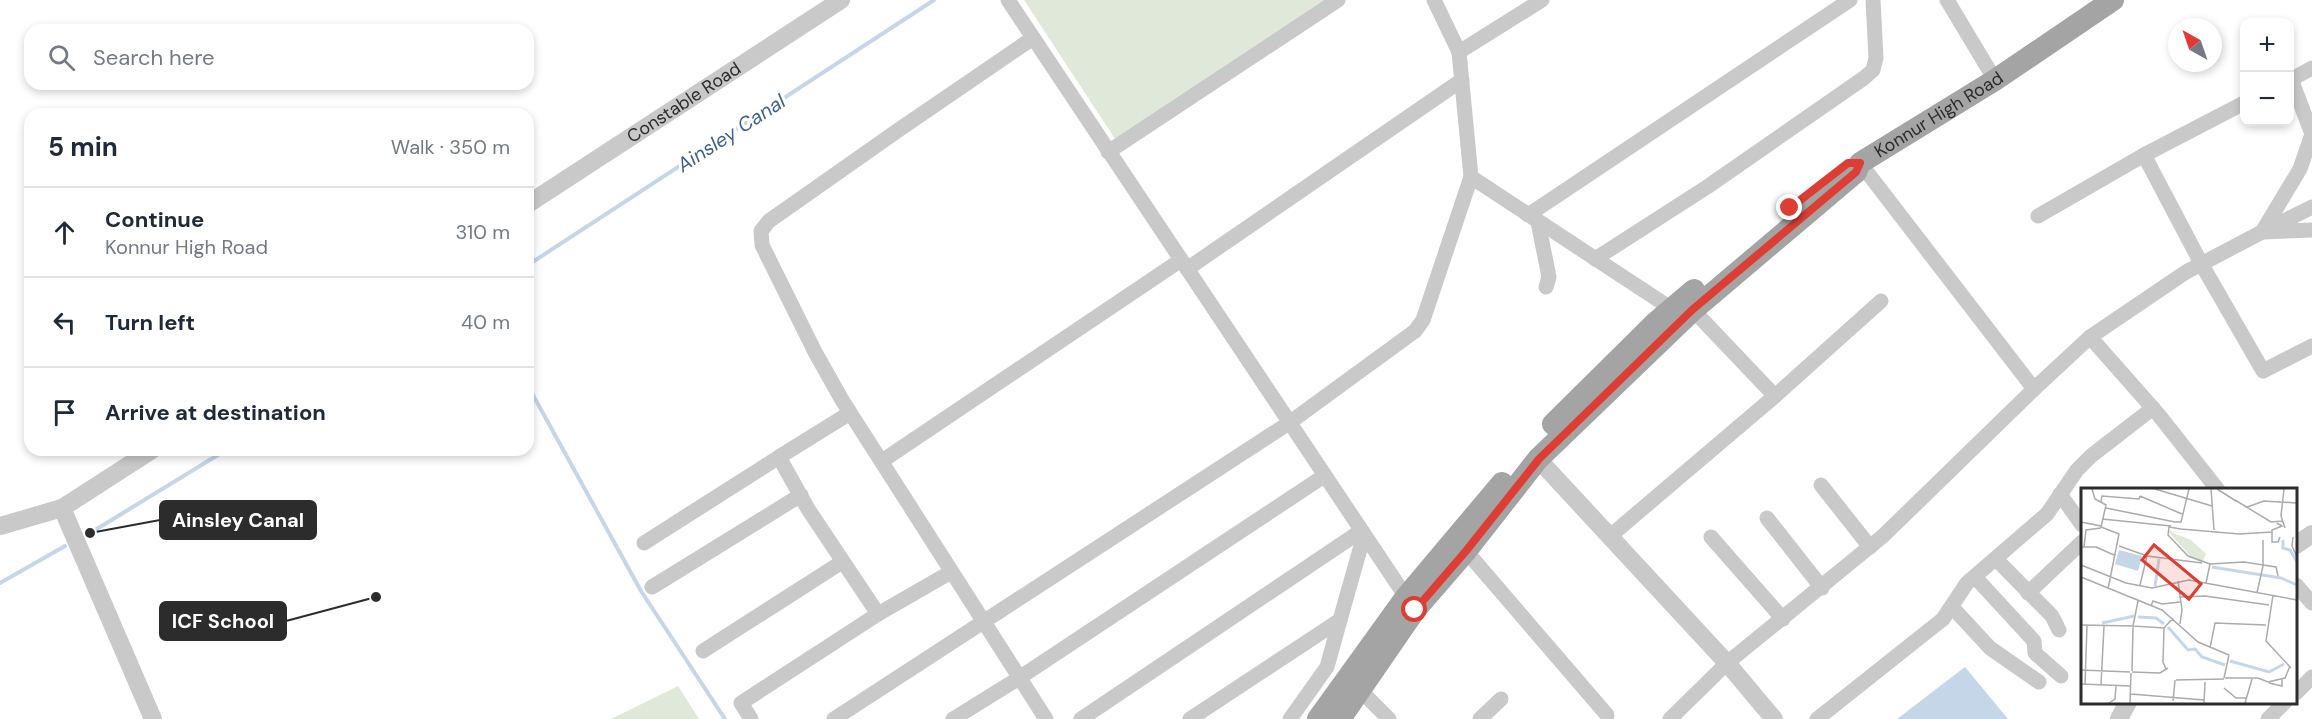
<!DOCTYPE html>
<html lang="en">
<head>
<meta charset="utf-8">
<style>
  :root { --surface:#fff; --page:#f2f2f3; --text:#1f2937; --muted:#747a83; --line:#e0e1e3 }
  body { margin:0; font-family:"DM Sans",sans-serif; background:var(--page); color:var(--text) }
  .controls { position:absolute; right:18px; top:18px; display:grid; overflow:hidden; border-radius:12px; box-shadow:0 3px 9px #0003 }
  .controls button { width:54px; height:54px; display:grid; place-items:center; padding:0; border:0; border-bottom:2px solid var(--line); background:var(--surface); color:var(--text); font:30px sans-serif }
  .compass { position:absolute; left:2168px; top:18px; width:54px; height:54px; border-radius:50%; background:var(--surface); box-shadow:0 3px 9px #0003; rotate:320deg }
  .stop { position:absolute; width:18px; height:18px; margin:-14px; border:4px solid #de3d33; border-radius:50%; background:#fff }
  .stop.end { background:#de3d33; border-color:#fff; box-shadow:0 2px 6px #0008 }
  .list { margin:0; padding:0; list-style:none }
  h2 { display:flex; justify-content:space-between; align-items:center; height:78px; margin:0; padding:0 24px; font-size:26px }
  h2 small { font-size:20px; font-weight:400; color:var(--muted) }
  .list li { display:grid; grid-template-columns:39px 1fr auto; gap:18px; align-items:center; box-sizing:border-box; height:90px; padding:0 24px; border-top:2px solid var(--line) }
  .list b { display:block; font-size:22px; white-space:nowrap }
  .list p { margin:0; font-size:20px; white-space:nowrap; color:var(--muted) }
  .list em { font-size:20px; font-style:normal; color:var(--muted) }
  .icon { flex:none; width:33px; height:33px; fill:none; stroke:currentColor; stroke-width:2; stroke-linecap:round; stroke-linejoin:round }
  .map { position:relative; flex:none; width:2312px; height:719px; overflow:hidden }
  .search { position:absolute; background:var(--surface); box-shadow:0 3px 9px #0003; left:24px; top:24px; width:510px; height:66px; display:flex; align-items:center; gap:15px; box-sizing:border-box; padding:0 21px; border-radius:18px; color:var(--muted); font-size:22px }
  .panel { position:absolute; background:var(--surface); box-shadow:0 3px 9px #0003; left:24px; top:108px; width:510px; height:348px; border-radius:18px }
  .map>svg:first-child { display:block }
</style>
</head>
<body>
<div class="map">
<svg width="2312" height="719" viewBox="0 0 2312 719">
  <rect width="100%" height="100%" fill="#fff"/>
  <g fill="#e0e9d9">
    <polygon points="1024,0 1342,0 1119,145"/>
    <polygon points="678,686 699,719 611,719"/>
  </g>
  <polygon fill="#c6d6e9" points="1965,667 2008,719 1897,719"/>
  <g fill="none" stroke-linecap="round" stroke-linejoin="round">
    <g stroke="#c6d6e9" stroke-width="4">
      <polyline points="528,265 934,0"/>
      <polyline points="528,386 641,591 725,719"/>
      <polyline points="87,535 226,450"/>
      <polyline points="0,583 65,546"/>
    </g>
    <g stroke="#c9c9c9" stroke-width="15">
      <polyline points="1008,0 1406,597"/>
      <polyline points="1434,0 1459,52 1471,177 1672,309"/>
      <polyline points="1947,0 1995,80"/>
      <polyline points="1033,38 897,131 769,221 761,231 762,245 815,352 842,400 1046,719"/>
      <polyline points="1459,52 1542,0"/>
      <polyline points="2290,80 2312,68"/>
      <polyline points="1108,152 1338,0"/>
      <polyline points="2144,155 2202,265 2263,371 2312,346"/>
      <polyline points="1860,163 2034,389"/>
      <polyline points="2312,207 2262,232 2312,230"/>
      <polyline points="1528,215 1850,0"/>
      <polyline points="2038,216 2144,155 2244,103"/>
      <polyline points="1538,222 1549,277 1546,287"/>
      <polyline points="1595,259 1707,187 1864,78 1873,70 1876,58 1873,0"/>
      <polyline points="1187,269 1462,80"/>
      <polyline points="1693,310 1775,396"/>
      <polyline points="2090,337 2158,414 2218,490"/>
      <polyline points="850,413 779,457 808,509 878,614"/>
      <polyline points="882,461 1181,260"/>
      <polyline points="1821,485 1870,547"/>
      <polyline points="2060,494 2082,525"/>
      <polyline points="1767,518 1822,588"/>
      <polyline points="1609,537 1775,396 1881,301"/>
      <polyline points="1711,537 1783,619"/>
      <polyline points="644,543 779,457"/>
      <polyline points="1466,551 1607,715"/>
      <polyline points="1996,559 2052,616 2059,630"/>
      <polyline points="1975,577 2034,641 2035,653 2061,676"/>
      <polyline points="2296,585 2312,603"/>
      <polyline points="652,587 801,495"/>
      <polyline points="2028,593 2082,542"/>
      <polyline points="1952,607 1990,648 2039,682"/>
      <polyline points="703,651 842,562"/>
      <polyline points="1361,691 1389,719"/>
      <polyline points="2296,693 2312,677"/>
      <polyline points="751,719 741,703 878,614 951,572"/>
      <polyline points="834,719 1289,423 1415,331 1423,320 1471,177"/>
      <polyline points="953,719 1019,678 1324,476"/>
      <polyline points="1081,719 1361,531"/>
      <polyline points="1190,719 1340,620 1364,535"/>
      <polyline points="1290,719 1327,667 1340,620"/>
      <polyline points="1480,719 1501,699"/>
      <polyline points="1670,719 1727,663 1883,536 2034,389 2090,337 2186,272 2262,232 2300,169 2312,134 2291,79"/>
      <polyline points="1817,719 1943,619 1967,583 2047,514 2077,470 2091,456 2153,408"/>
      <polyline points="2268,719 2285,702"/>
    </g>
    <g stroke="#c9c9c9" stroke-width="18">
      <path id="s1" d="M 528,204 L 841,0"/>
      <polyline points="1538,459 1727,663 1774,719"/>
      <polyline points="62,508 153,719"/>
      <polyline points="0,526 62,508 152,450"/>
      <polyline points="2296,545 2312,534"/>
      <polyline points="2119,719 2128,702"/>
    </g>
    <g stroke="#a4a4a4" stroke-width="22">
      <polyline points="1553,424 1654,324 1694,290"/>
      <polyline points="1318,719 1406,597 1502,483"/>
      <path id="s2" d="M 1340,719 L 1415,610 L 1466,551 L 1538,459 L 1693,310 L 1856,172 L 1860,163 L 1995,80 L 2113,0"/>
    </g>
  </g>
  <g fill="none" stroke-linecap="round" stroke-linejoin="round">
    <polyline stroke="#de3d33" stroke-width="8" points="1415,610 1466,551 1539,459 1692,310 1856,172 1860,163 1848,163 1790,208"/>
  </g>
  <g text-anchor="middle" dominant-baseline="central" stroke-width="6" stroke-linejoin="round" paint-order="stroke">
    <g font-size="18" fill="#2c2c2c" stroke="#fff">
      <text stroke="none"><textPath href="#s1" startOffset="186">Constable Road</textPath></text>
      <text stroke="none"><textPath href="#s2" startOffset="858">Konnur High Road</textPath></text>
    </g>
    <g font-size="20" font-style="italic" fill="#3e628a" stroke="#fff">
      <text transform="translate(731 133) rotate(-33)">Ainsley Canal</text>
    </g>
  </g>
  <g transform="translate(2081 488)">
    <rect width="216" height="216" fill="#fff"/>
    <path d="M 87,43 L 122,46 L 90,44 L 110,52 L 125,66 L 121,75 L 111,70 Z" fill="#e0e9d9"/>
    <path d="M 38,62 L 61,68 L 57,83 L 34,76 Z" fill="#c6d6e9"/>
    <path fill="none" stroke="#c6d6e9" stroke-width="3" d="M 202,52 L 202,60 L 209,62 L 216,74M 131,79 L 200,90 L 216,97M 74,98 L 78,71M 57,129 L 75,130 L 83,136M 21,135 L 53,128M 87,139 L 107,162 L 114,161 L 121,169 L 144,177M 149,173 L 188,184 L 203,176"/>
    <path fill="none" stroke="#ababab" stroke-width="1.5" d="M 11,1 L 14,11 L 25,17 L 20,39 L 38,46 L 27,101M 74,1 L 131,18M 130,1 L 133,42M 136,1 L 155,13M 203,1 L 200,28 L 204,40M 59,8 L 101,26M 154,12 L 190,34 L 202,33M 20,14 L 21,8 L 58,11 L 59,8M 166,19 L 183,13 L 216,15M 25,20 L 94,34M 21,31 L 90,38M 0,34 L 20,38M 94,34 L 100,34 L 108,1M 196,35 L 201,38 L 191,42 L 191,54 L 197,54 L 199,49M 100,41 L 158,46 L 191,44M 100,41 L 88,39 L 87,47 L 107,68 L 129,76M 212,49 L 211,58 L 216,69M 38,58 L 66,68 L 121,75M 0,59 L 15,59 L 33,67M 3,59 L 5,42 L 20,40M 129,76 L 163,74 L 195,79 L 197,88M 0,77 L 45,95 L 71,100 L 108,92 L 216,112M 0,89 L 81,122 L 117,154 L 148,167M 97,93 L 101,122 L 99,136M 125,95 L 129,76M 59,97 L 66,68M 176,105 L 182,78 L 182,52M 192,107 L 185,153 L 210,180M 98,109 L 124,108 L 188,117M 70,118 L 72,113 L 81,116 L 99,114M 0,137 L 52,138M 52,138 L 83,140M 52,138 L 57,113M 129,160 L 134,135 L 185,137M 85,181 L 82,174 L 83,140 L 92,130M 0,182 L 49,184M 51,183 L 52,139M 51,184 L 79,185 L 87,180M 143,190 L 148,167M 144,190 L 177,190 L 187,194 L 204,190 L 209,178M 95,192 L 143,191M 188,195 L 201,198 L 201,191M 0,196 L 50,198M 4,197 L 6,137M 20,197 L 23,138M 143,200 L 155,210 L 165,210M 50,206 L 123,212M 92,213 L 94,192M 28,215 L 34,211 L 35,198M 49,215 L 50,185M 123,215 L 124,194M 164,215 L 171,191"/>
    <path fill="#de3d33" fill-opacity="0.15" stroke="#de3d33" stroke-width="3" d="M 73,57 L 120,96 L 108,111 L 61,72 Z"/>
    <rect width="216" height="216" fill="none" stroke="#2c2c2c" stroke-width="3"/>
  </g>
  <path fill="none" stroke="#2c2c2c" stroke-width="2" d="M90 533L160 520M376 597L286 621"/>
  <g fill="#2c2c2c" stroke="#fff" stroke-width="2">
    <circle cx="90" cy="533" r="6"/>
    <circle cx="376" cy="597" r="6"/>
  </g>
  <g fill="#2c2c2c" stroke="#2c2c2c" stroke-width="2">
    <rect x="160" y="501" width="156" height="38" rx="6"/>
    <rect x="160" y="602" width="126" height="38" rx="6"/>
  </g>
  <g font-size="20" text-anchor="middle" font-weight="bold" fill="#fff">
    <text x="238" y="527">Ainsley Canal</text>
    <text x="223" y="628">ICF School</text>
  </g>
</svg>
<div class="controls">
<button>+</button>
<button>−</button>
</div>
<svg class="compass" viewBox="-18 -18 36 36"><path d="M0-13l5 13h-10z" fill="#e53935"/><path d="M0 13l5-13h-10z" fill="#747a83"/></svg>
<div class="stop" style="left:1415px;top:610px"></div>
<div class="stop end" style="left:1790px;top:208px"></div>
<div class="search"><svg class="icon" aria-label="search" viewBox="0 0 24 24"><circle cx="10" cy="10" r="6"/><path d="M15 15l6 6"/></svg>Search here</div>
<section class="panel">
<h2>5 min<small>Walk · 350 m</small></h2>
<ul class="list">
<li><svg class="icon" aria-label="ahead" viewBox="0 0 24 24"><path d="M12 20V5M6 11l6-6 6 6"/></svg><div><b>Continue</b><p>Konnur High Road</p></div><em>310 m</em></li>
<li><svg class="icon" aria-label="left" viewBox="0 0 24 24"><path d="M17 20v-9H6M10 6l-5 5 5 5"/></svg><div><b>Turn left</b></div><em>40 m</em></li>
<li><svg class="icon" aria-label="arrive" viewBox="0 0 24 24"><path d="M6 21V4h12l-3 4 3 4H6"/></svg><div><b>Arrive at destination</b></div></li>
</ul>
</section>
</div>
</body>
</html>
